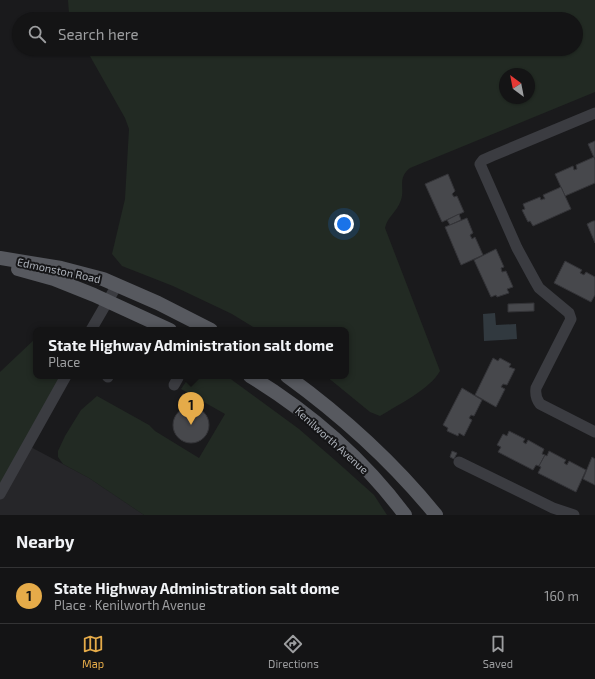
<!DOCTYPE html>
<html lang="en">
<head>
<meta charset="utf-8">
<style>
  :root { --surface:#141415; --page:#1d1d1e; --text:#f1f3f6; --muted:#9d9ea0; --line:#333334; --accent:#e5ab49 }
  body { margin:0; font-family:"Exo 2",sans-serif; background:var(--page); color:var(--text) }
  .compass { position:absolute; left:499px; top:68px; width:36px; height:36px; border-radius:50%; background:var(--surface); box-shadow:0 1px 3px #0004; rotate:328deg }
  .you { position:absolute; left:344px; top:224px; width:14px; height:14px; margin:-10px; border:3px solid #fff; border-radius:50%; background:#1a73e8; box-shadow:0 0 0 6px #1a73e833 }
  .badge { display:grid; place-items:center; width:26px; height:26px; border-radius:50%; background:var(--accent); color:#111; font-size:13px; font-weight:700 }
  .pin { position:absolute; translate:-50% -33px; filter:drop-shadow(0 1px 2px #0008) }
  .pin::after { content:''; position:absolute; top:21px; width:14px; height:12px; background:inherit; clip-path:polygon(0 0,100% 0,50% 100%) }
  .popup { position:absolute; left:33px; top:327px; width:316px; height:52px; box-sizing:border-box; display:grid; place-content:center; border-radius:8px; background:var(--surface); filter:drop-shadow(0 1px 3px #0005); font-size:13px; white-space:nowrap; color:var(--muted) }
  .popup b { font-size:15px; color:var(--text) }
  .popup::after { content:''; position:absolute; left:50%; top:100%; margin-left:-8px; border:8px solid transparent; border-top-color:var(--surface) }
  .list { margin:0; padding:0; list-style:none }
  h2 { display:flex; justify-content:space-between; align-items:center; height:52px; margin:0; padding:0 16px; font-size:17px }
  h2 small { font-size:13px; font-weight:400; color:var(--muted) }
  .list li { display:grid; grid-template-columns:26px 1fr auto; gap:12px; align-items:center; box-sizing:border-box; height:56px; padding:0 16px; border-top:1px solid var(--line) }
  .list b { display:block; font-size:15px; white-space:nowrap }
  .list p { margin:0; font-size:13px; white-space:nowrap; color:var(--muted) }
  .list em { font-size:13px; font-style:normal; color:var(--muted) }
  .icon { flex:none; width:22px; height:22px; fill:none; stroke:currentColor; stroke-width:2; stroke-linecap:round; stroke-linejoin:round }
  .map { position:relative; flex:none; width:595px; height:515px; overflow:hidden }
  .search { position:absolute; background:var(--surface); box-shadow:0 1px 3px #0004; left:12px; right:12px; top:12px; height:44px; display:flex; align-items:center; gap:10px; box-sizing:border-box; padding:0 14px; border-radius:22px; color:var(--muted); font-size:15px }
  .sheet { height:108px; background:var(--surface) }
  nav { display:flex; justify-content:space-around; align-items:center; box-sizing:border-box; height:56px; border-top:1px solid var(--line); background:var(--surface); font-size:11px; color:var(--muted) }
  nav a { display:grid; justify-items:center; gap:2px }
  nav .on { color:var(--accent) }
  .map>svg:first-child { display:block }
</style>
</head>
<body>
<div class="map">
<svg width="595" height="515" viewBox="0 0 595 515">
  <rect width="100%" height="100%" fill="#1a1a1c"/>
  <polygon fill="#262629" points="27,445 89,478 144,515 0,515 0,494"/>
  <g fill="#222a23" fill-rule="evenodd">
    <path d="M 68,0 L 595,0 L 595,92 L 410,168 C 397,178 405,188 401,200 C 397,212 387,217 385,228 L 440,371 C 430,389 398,405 380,416 L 370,412 L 326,376 L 346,376 L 346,330 L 258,330 L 232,314 L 173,286 L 122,266 L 112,254 L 125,199 L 129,129 L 125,118 L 86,49 L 576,49 L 576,19 L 71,19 L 69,13 ZM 505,74 L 529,74 L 529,98 L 505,98 Z"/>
    <polygon points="36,338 36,376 66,376 0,494 0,372"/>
    <polygon points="190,376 228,377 299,429 336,461 374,495 387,515 144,515 89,478 63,464 58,457 58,451 65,436 81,410 97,396 149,425 155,431 199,458 225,414 181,389"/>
  </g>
  <polygon fill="#31393f" points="495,313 496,325 516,324 517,339 484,341 483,314"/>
  <g fill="#47484c" stroke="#343438">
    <polygon points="595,141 595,160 588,144"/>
    <polygon points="594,157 595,160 595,183 565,196 555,174 573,166 574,170 577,169 576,165"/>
    <polygon points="448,174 455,191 452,194 454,197 457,196 464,212 442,222 425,184"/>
    <polygon points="561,187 571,209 533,226 530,221 528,222 522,210 525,209 523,204 540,197 541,200 543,199 545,199 543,195"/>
    <polygon points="459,214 461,220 450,225 447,220"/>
    <polygon points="467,218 473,233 470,235 472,239 475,237 483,255 461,265 445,227"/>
    <polygon points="593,221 595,221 595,243 587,224"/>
    <polygon points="496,249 504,267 501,268 502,272 506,271 513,287 507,289 509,293 497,297 496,295 491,297 474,260"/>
    <polygon points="565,261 582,270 580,273 584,275 586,272 595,277 595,295 591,302 554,283"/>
    <polygon points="534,303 534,311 508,312 508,304"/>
    <polygon points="493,358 498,361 500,358 511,364 509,367 515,369 507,385 503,384 501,387 505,389 496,407 475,395"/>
    <polygon points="462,388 482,400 474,416 471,415 469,418 472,420 464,436 459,433 458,436 447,431 448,428 443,425"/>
    <polygon points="183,394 188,396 184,402 180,400"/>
    <circle cx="191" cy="425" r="18"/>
    <polygon points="509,431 525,439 523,442 526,444 528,440 544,449 542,454 545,455 539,466 536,465 533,470 498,452 501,447 497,445 503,434 507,436"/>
    <polygon points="452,451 457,453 454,459 450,457"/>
    <polygon points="549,451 566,460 564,463 567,465 569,461 586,470 576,492 538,473 541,467 539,466 545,455 547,456"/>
    <polygon points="592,457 595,459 595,485 583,479"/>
  </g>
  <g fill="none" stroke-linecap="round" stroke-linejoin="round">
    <g stroke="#3b3c41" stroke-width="11">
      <path d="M 595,113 L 492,156 L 483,160 L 480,164 L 517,248 L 535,281 L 539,288 L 569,313 L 571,319 L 536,388 C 535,395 536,399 540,404 L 595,432"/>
      <polyline points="91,330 117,285"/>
      <polyline points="107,376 108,377"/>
      <polyline points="174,385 179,376"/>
      <polyline points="459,462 553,508 574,515"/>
      <polyline points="0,494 66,376"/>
    </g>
    <g stroke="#57595f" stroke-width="14">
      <polyline points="0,258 61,268 103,279 158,303 211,330"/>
      <polyline points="18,269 54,279 94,295 170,330"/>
      <path d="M 250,376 C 309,412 364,460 405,515"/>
      <path d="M 287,376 C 342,416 393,462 436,515"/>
    </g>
  </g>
  <g text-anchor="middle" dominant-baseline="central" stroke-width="4" stroke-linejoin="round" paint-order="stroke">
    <g font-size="11" fill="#adb2ba" stroke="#151517">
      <text transform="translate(59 270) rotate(12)">Edmonston Road</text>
      <text transform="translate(332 440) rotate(42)">Kenilworth Avenue</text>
    </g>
  </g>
</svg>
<svg class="compass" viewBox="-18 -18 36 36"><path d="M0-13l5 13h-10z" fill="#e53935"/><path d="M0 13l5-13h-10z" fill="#9d9ea0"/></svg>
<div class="you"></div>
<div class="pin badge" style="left:191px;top:425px">1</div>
<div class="popup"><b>State Highway Administration salt dome</b>Place</div>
<div class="search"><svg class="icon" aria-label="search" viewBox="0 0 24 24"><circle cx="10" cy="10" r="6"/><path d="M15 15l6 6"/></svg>Search here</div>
</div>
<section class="sheet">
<h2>Nearby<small></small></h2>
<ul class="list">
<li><span class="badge">1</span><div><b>State Highway Administration salt dome</b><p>Place · Kenilworth Avenue</p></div><em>160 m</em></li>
</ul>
</section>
<nav>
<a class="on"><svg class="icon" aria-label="map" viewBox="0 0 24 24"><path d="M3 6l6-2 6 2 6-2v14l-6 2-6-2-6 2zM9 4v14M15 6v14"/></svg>Map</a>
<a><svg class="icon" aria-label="directions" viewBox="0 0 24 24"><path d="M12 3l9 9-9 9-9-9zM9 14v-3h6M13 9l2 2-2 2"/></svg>Directions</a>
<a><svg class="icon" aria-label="saved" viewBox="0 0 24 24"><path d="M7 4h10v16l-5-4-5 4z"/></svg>Saved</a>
</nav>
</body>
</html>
